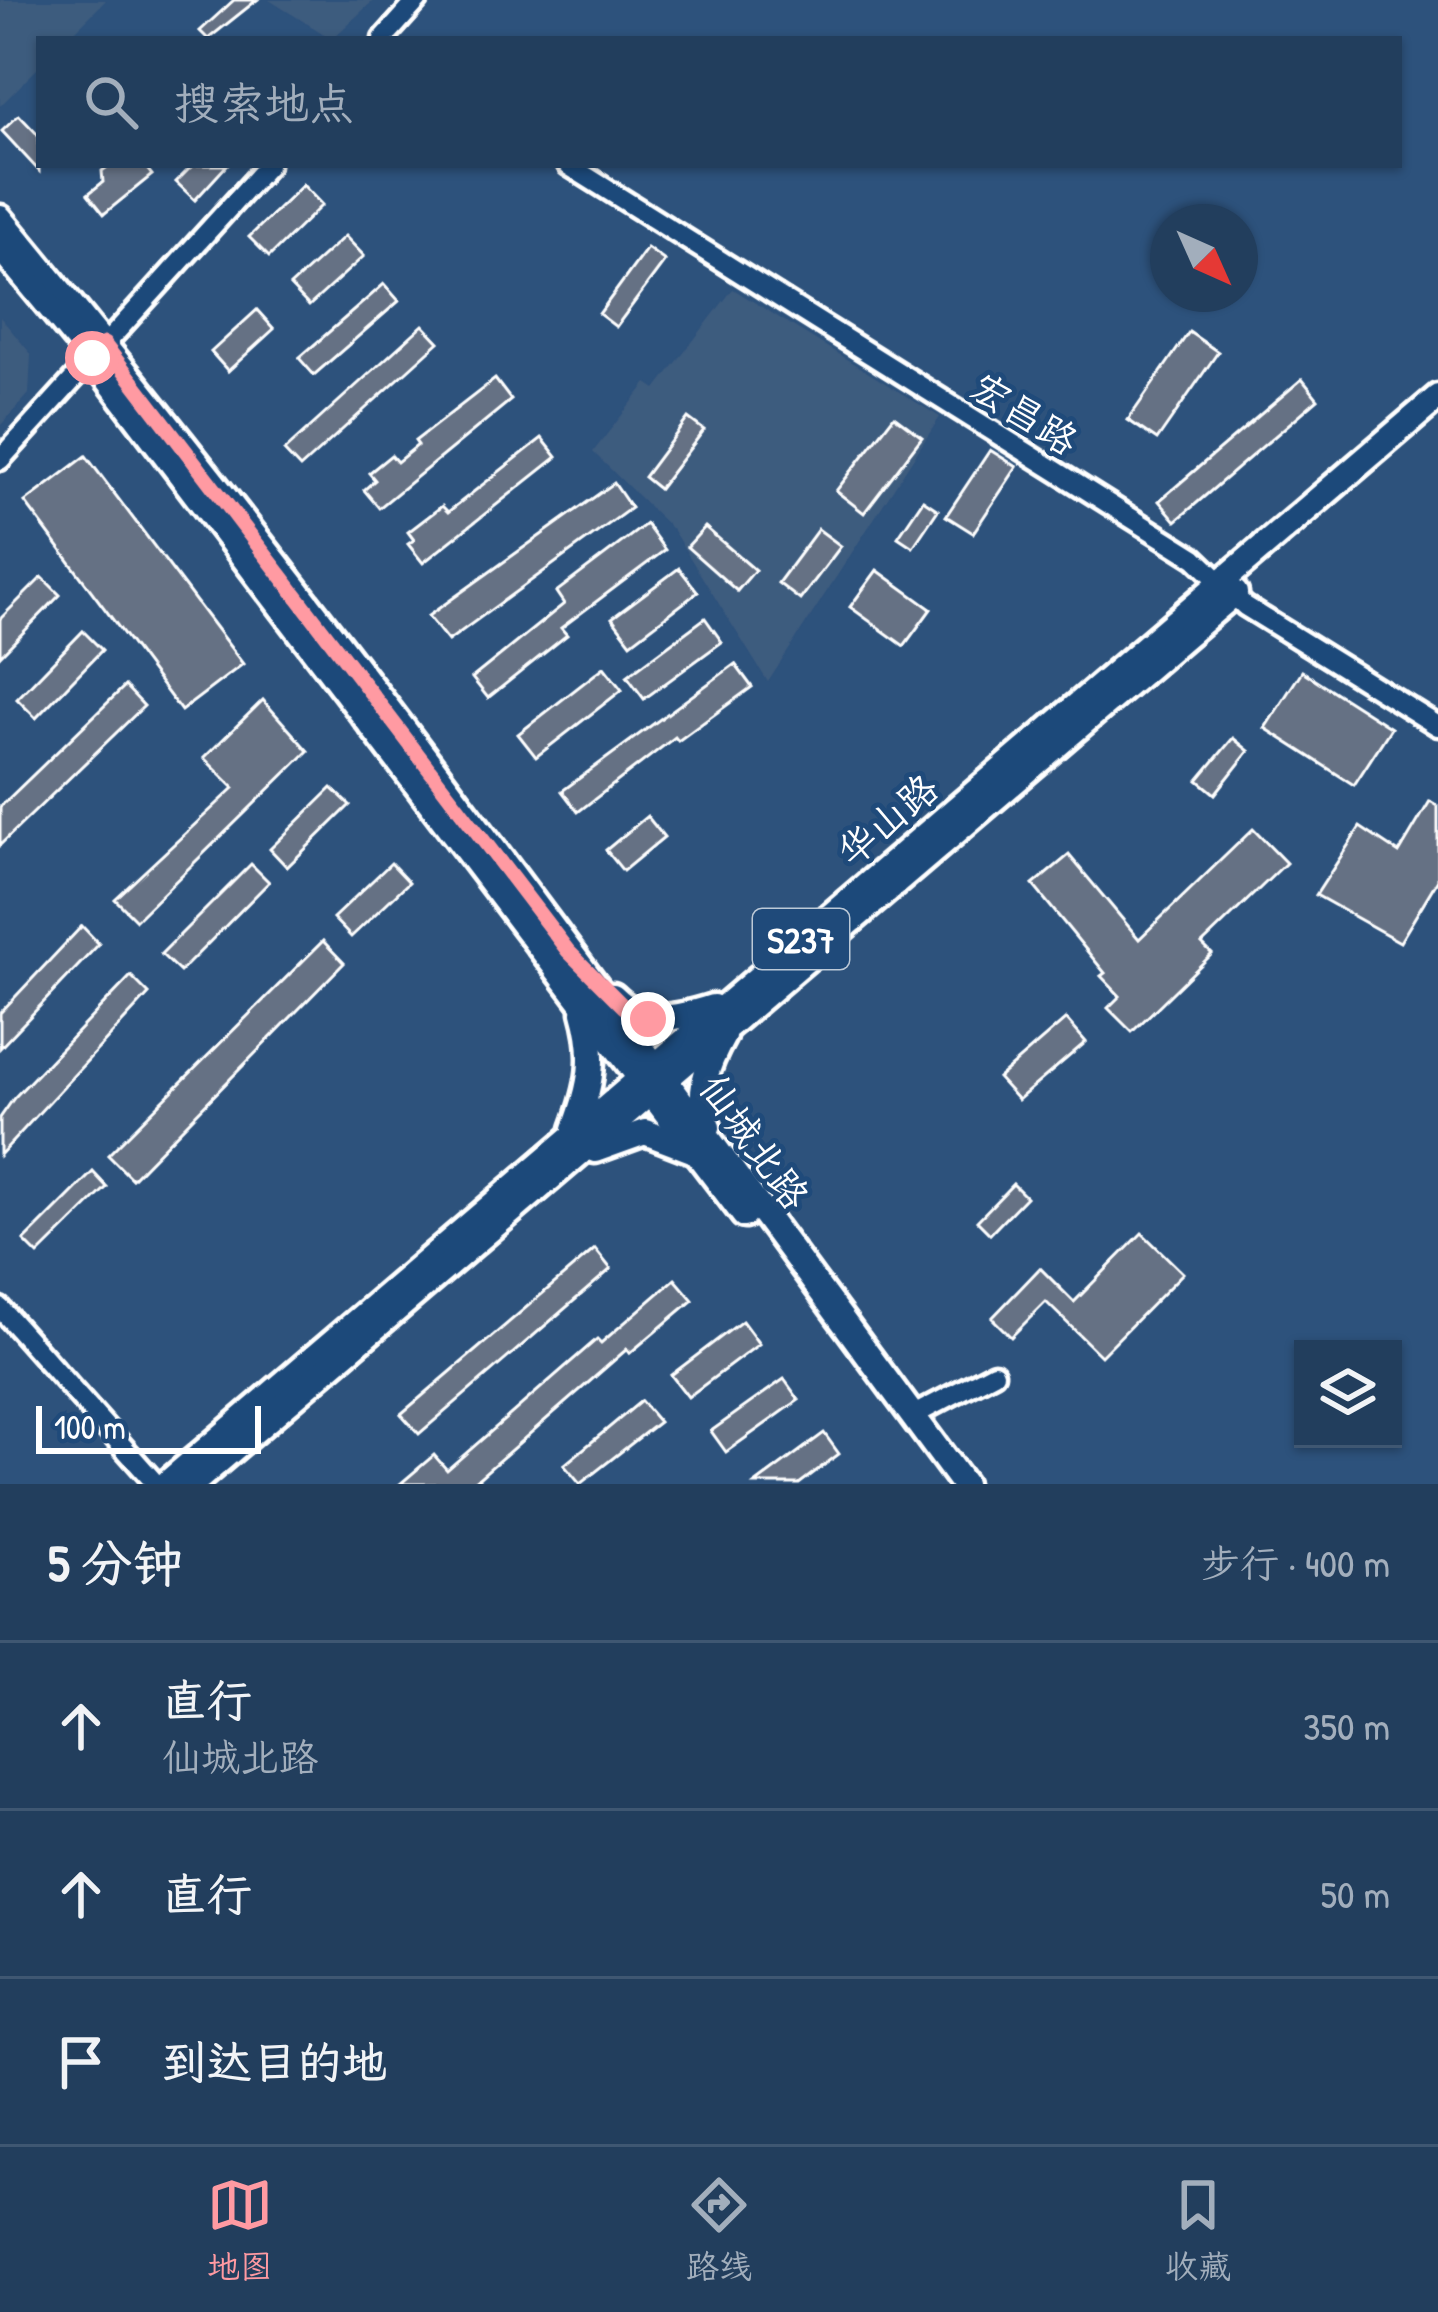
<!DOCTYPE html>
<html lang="zh">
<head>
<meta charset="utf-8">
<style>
  :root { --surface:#223e5d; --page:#2a4563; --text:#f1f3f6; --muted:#a2aebc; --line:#3f5772; --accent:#ff9aa2 }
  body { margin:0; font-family:"Patrick Hand","LXGW WenKai TC",sans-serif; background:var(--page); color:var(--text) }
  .controls { position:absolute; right:36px; bottom:36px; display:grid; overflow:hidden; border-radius:0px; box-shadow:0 3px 9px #0004 }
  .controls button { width:108px; height:108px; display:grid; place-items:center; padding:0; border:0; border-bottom:3px solid var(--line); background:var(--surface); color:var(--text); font:60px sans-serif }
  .compass { position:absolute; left:1150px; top:204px; width:108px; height:108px; border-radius:50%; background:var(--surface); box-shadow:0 3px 9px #0004; rotate:135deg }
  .scale { position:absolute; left:36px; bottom:30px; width:225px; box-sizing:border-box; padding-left:12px; border:6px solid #fff; border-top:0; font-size:33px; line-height:42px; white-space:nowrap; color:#fff; -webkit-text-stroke:9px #1f4a7a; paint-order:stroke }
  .stop { position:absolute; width:36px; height:36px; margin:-27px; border:9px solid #ff9aa2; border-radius:50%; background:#fff }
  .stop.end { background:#ff9aa2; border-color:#fff; box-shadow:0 3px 12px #0008 }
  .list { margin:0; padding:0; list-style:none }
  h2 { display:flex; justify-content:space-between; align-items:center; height:156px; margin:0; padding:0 48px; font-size:51px }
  h2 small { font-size:39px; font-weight:400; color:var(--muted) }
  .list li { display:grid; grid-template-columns:78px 1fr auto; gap:36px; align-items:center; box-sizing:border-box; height:168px; padding:0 48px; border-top:3px solid var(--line) }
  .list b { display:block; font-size:45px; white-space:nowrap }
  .list p { margin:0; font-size:39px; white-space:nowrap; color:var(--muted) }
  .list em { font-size:39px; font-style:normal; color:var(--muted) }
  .icon { flex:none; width:66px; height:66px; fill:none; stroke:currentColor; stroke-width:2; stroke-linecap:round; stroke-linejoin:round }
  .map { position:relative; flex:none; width:1438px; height:1484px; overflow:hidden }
  .search { position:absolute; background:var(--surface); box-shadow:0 3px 9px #0004; left:36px; right:36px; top:36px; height:132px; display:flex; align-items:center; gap:30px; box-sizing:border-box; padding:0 42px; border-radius:0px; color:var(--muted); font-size:45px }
  .sheet { height:660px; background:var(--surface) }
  nav { display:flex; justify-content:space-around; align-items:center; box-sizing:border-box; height:168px; border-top:3px solid var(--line); background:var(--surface); font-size:33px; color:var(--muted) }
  nav a { display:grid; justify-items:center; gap:6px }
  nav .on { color:var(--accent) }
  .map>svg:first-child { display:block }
</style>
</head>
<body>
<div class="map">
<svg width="1438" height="1484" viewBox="0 0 1438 1484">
  <rect width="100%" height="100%" fill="#2d527c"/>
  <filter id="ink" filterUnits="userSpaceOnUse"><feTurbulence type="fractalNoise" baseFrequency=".00833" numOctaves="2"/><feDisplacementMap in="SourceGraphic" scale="24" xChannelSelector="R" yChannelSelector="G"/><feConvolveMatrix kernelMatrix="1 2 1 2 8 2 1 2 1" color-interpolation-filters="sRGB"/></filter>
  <g filter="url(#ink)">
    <g fill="#3e5b7e">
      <polygon points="0,0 106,0 67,39 39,39 39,67 0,106"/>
      <polygon points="269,0 374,0 332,39"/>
      <polygon points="733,289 940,417 768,682 672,529 593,452 647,383 656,389"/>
      <polygon points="0,317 31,354 29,394 0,426"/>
    </g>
    <g fill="#657184" stroke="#fff" stroke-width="3">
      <polygon points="234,0 257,0 208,39 200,31"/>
      <polygon points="19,115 39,136 39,171 2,131"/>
      <polygon points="110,165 144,165 152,175 104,214 88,194 103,182 102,171"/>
      <polygon points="193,165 227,165 195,200 176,182"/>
      <polygon points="303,185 322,205 269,257 249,237"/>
      <polygon points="345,236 364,256 309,306 290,286"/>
      <polygon points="647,248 665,261 616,327 599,314"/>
      <polygon points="384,284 399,301 314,375 299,358"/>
      <polygon points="257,310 274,329 228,371 211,352"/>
      <polygon points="423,325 439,342 300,468 284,451"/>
      <polygon points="1189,332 1218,352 1157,440 1128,420"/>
      <polygon points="495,379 511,400 379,508 364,490 375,480 369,473 391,455 397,462 418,445 415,441"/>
      <polygon points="1302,379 1318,399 1176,521 1159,501"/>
      <polygon points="894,416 922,437 864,513 836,491"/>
      <polygon points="688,418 704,430 659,489 644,477"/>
      <polygon points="542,438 557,457 423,563 408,544 414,540 408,532 442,506 448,512"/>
      <polygon points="990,450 1017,467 973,533 946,516"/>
      <polygon points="86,456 243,664 181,711 25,502"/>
      <polygon points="614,483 631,508 448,641 428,616"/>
      <polygon points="923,500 938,510 913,547 898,537"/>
      <polygon points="646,524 665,550 561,628 567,635 488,698 472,678 564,604 556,592"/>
      <polygon points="705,527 755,570 737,591 687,547"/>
      <polygon points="818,529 841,546 800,600 778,583"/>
      <polygon points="679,568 698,592 631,643 612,618"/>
      <polygon points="877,570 931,609 904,646 850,607"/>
      <polygon points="42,577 60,595 0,656 0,619"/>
      <polygon points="705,618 722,642 644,699 627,676"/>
      <polygon points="83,631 102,650 36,718 17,699"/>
      <polygon points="735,664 752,687 678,741 675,737 578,812 562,791"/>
      <polygon points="604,667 622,690 536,757 518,734"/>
      <polygon points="1302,671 1391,728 1354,785 1265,728"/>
      <polygon points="125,686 144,706 0,845 0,807"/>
      <polygon points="263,700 308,751 136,920 115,899 234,788 204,758"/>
      <polygon points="1233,738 1249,751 1215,794 1198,780"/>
      <polygon points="332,788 350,805 287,867 270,849"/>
      <polygon points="1430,801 1438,806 1438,879 1400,942 1316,895 1360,827 1399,853"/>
      <polygon points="647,816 664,837 623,871 606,850"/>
      <polygon points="1253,829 1286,863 1202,944 1212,954 1132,1032 1108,1008 1120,996 1101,976 1105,973 1033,885 1069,855 1139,939"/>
      <polygon points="391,863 409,882 351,937 333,918"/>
      <polygon points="251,864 269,882 180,972 161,954"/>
      <polygon points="82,926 99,944 0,1048 0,1013"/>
      <polygon points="323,941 344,963 132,1179 108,1155"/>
      <polygon points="131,976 149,994 0,1155 0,1118 14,1098"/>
      <polygon points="1066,1019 1086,1042 1018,1100 998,1078"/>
      <polygon points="93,1172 107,1187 38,1255 24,1241"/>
      <polygon points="1013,1184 1026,1197 990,1234 977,1221"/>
      <polygon points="1142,1233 1183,1273 1101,1356 1046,1302 1011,1337 992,1318 1040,1268 1074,1302"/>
      <polygon points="595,1249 611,1269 419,1434 401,1414"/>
      <polygon points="675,1279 693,1300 630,1353 627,1349 472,1484 400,1484 434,1455 447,1470 597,1339 601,1343"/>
      <polygon points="742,1321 759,1344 688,1397 671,1375"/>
      <polygon points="784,1379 799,1400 726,1452 711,1431"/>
      <polygon points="641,1401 659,1422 580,1484 564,1465"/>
      <polygon points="824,1433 839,1454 799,1484 755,1484"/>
    </g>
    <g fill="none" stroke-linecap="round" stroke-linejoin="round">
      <defs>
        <g id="minor">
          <polyline points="383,39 418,0"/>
          <polyline points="568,165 1195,558 1245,606 1438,726"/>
          <polyline points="0,460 268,165"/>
          <polyline points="0,1308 156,1484"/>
          <polyline points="912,1416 994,1373"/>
        </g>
        <g id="major">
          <path d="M 0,218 C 338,626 648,1058 963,1484"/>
          <polyline points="0,247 92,358 744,1215"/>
          <path d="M 613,996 C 644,1027 675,1019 713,1007"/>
          <path d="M 708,1127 C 696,1094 706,1066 723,1036"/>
          <path d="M 575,1129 C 591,1086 597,1057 584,1012"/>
          <polyline points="595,1150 645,1132 692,1150"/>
          <polyline points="166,1484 1438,397"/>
          <polyline points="192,1484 1235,593"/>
        </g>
      </defs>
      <use href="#minor" stroke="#fff" stroke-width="27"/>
      <use href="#major" stroke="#fff" stroke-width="33"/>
      <use href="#minor" stroke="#1f4a7a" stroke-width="18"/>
      <use href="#major" stroke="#1f4a7a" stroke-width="24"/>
    </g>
  </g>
  <g fill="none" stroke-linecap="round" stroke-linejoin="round" filter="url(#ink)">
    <polyline stroke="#ff9aa2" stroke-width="15" points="92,358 104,344 568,951 624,1007 648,1019"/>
  </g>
  <g text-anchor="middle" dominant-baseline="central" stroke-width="10" stroke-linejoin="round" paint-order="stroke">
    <rect fill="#1f4a7a" stroke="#bcc9d7" stroke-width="3" x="753" y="909" width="96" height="60" rx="9"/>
    <g font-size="36" font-weight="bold" fill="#fff">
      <text x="801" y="939">S237</text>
    </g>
    <g font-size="39" fill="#fff" stroke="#1f4a7a">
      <text transform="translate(1025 413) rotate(32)">宏昌路</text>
      <text transform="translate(887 819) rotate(-40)">华山路</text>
      <text transform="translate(755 1141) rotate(54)">仙城北路</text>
    </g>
  </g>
</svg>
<div class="controls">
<button><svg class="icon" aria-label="layers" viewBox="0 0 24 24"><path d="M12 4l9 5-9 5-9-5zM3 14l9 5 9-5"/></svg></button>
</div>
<svg class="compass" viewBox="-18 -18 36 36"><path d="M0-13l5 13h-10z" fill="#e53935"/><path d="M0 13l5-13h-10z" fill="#a2aebc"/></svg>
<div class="scale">100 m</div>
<div class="stop" style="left:92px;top:358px"></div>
<div class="stop end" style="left:648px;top:1019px"></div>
<div class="search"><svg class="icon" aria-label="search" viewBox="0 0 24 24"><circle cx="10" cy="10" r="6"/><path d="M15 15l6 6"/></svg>搜索地点</div>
</div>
<section class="sheet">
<h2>5 分钟<small>步行 · 400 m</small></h2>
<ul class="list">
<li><svg class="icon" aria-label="ahead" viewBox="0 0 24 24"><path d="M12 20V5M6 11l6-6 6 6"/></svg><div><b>直行</b><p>仙城北路</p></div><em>350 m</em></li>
<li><svg class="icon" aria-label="ahead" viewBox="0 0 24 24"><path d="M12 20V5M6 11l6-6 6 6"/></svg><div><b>直行</b></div><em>50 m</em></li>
<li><svg class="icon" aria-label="arrive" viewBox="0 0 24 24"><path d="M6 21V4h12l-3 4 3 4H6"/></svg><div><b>到达目的地</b></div></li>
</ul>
</section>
<nav>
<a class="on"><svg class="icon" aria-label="map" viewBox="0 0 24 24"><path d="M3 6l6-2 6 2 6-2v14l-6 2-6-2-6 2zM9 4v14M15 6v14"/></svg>地图</a>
<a><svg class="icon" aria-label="directions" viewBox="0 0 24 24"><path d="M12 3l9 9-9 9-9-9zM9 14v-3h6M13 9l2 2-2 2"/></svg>路线</a>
<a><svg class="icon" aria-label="saved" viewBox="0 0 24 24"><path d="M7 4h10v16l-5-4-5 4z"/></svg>收藏</a>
</nav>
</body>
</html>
